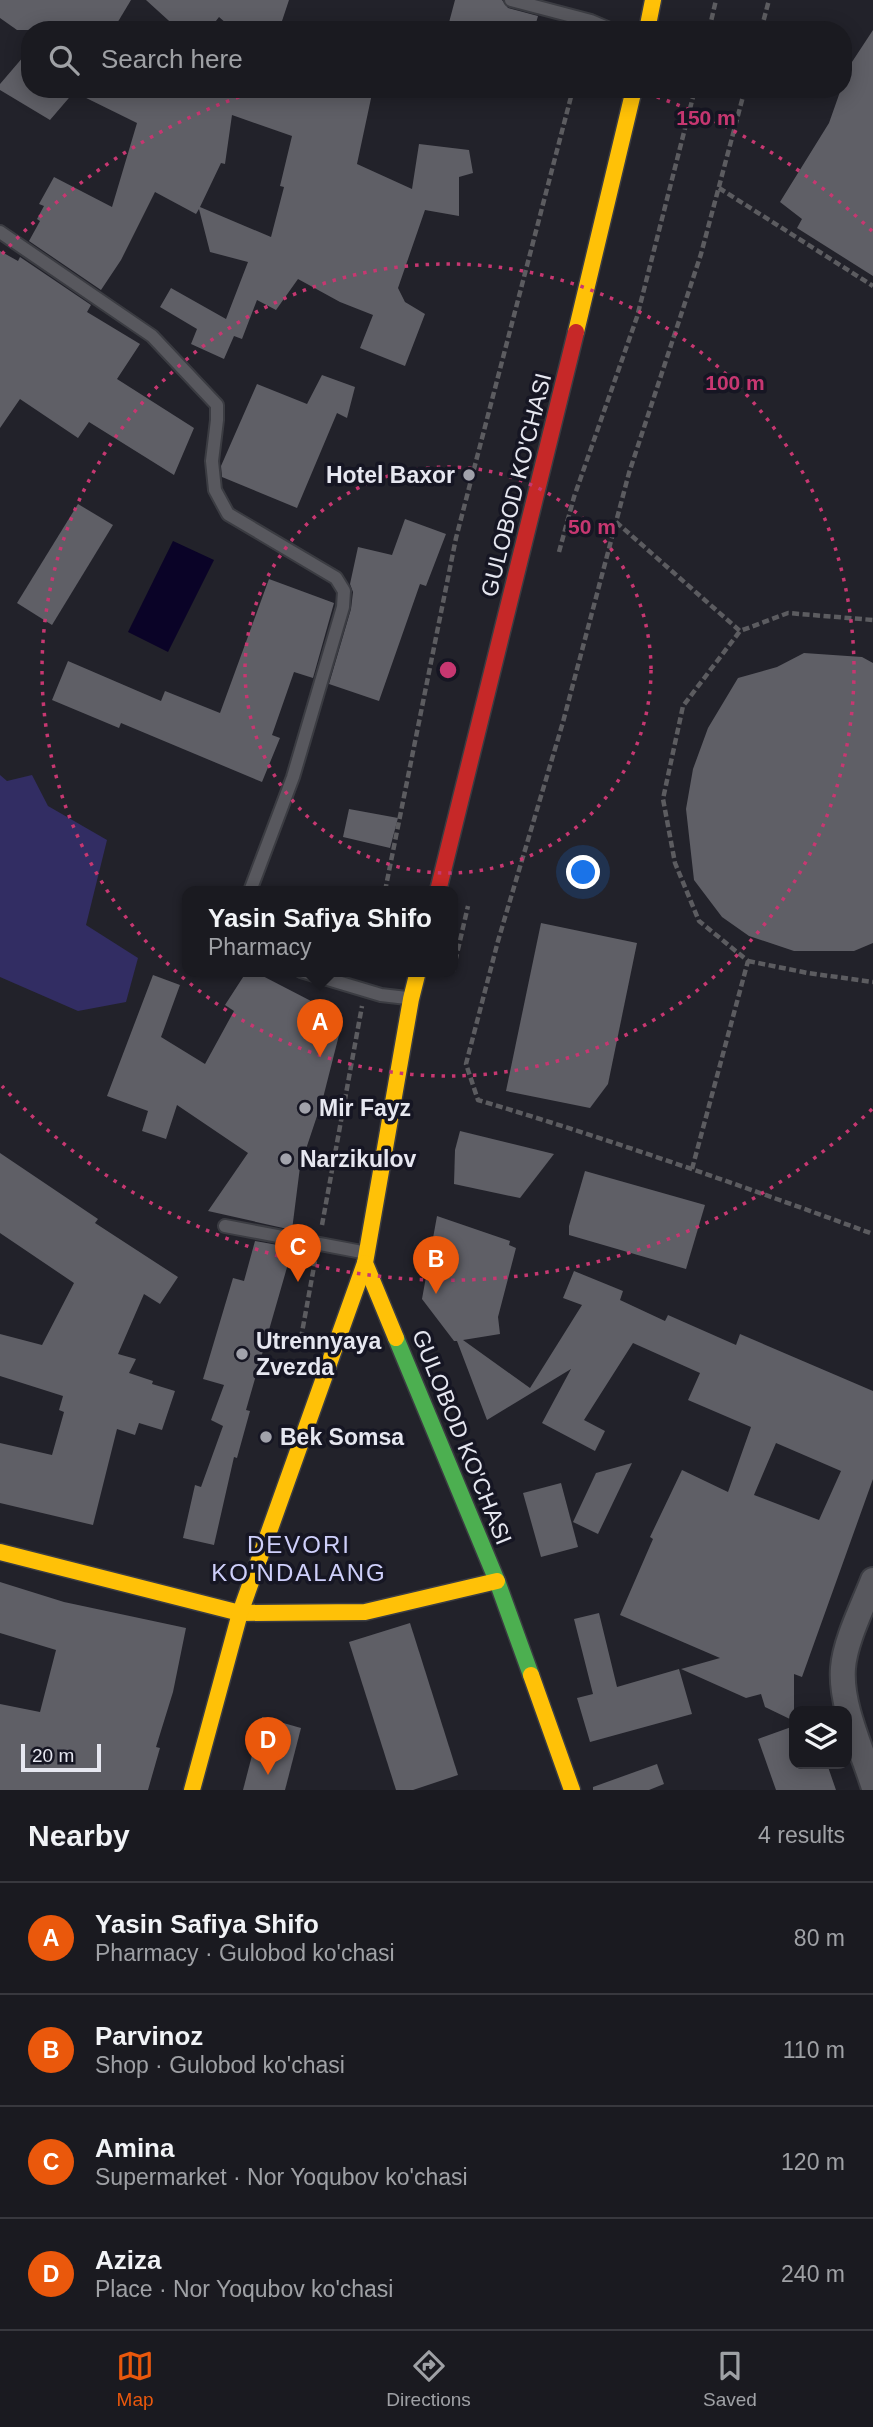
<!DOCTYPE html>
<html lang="en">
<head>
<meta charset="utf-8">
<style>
  :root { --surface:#1a1a20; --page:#27272d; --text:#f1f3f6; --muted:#9fa1a5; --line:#38383e; --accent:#ea580c }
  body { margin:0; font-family:Arial,sans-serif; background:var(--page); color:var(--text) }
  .controls { position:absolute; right:21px; bottom:21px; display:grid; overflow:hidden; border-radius:14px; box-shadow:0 4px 18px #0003 }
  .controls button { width:63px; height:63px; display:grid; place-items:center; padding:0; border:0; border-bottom:2px solid var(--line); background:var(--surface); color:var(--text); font:35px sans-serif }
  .scale { position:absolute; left:21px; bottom:18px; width:80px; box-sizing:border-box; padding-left:7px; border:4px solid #e6e7f0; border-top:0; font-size:19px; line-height:24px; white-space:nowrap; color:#e6e7f0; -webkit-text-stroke:5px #161623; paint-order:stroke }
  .you { position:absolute; left:584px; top:873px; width:24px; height:24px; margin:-18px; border:5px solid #fff; border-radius:50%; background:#1a73e8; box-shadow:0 0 0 10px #1a73e833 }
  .badge { display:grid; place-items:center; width:46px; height:46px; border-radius:50%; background:var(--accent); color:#fff; font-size:23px; font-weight:700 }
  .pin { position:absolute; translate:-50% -58px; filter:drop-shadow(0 2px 4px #0008) }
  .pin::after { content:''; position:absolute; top:37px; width:24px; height:21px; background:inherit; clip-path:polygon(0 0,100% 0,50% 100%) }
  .popup { position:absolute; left:182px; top:886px; width:276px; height:91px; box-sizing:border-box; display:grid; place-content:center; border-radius:14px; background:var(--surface); filter:drop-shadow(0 2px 5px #0005); font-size:23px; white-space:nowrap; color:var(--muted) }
  .popup b { font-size:26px; color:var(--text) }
  .popup::after { content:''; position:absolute; left:50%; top:100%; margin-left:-14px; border:14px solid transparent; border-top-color:var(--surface) }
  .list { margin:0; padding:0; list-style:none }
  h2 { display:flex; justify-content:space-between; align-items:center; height:91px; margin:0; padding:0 28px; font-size:30px }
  h2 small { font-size:23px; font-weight:400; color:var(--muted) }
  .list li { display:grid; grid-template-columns:46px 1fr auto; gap:21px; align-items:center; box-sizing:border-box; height:112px; padding:0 28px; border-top:2px solid var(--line) }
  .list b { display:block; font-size:26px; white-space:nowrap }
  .list p { margin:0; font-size:23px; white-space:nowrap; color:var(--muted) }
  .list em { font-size:23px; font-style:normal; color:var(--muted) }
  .icon { flex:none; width:38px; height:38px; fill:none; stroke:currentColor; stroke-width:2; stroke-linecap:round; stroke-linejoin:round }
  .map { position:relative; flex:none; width:873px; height:1790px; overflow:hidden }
  .search { position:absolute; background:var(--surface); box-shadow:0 4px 18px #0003; left:21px; right:21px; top:21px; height:77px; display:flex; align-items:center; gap:18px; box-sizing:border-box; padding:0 24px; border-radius:28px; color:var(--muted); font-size:26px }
  .sheet { height:539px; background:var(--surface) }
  nav { display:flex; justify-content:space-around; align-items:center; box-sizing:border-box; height:98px; border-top:2px solid var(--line); background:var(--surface); font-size:19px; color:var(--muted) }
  nav a { display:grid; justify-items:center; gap:4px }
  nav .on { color:var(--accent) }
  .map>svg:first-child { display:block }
</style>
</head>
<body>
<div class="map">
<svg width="873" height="1790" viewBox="0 0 873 1790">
  <rect width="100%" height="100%" fill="#22222a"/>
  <polygon fill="#322d63" points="0,775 7,781 32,775 48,806 107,840 86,925 138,958 126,1002 78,1011 0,977"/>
  <polygon fill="#0a0327" points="173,541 214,560 168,652 128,632"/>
  <g fill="#5f5f66" fill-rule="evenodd">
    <polygon points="0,0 131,0 113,30 17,30 0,18"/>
    <polygon points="146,0 289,0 279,30 234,30 219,17 209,30 179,30"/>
    <polygon points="455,0 502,0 508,8 538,16 534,30 447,30"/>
    <polygon points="873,30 873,276 797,228 802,219 780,202 829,123 841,89 843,89 850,65"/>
    <path d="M 30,49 L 30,89 L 373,89 L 357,164 L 412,189 L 419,144 L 469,150 L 473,173 L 459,177 L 459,216 L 425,210 L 398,288 L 405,302 L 425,314 L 405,366 L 360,348 L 373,315 L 340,302 L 298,279 L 276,310 L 257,300 L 242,339 L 234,336 L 224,359 L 191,344 L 197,329 L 160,307 L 171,288 L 226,319 L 248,262 L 210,252 L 199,209 L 196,214 L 155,192 L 121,260 L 101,290 L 29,241 L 40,221 L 37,219 L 44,206 L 39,204 L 54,177 L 112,207 L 137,123 L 74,92 L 50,120 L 0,90 L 0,84 ZM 232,115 L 292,136 L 280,186 L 284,187 L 271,237 L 200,207 L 221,163 L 225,164 Z"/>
    <polygon points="0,251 18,261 20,257 91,305 87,312 140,344 117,379 194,428 174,475 89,422 78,438 20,399 0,428"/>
    <polygon points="322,375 355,387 347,418 337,413 297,508 222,477 221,466 257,384 307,404"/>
    <polygon points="78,504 113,525 52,625 17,603"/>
    <polygon points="405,519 446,534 426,586 420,584 379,701 329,684 351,609 353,592 350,584 358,547 392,555"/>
    <polygon points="269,579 334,603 313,678 294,672 272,735 280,738 262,782 121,723 119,728 52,700 68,661 161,701 165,691 220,713"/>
    <polygon points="804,653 862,657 873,663 873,943 854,951 794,951 749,936 722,917 694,880 686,809 693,769 708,728 738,678 777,667"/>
    <polygon points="349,809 398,818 390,848 343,837"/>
    <polygon points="541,923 637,943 608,1084 590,1108 506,1091"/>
    <polygon points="247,971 253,971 311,1001 307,1009 339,1035 323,1098 300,1167 292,1230 208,1211 248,1153 177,1105 166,1139 142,1131 148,1111 107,1096 153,975 180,985 161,1037 205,1064 234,1011 225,1005"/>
    <polygon points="460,1131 554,1154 520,1198 454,1184 455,1150"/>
    <polygon points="0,1153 98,1219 95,1223 178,1277 160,1304 144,1294 118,1354 136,1359 129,1373 153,1381 152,1384 175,1391 162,1430 139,1423 135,1435 117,1429 93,1525 0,1503 0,1443 52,1455 64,1412 59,1410 63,1396 0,1376 0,1334 42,1345 74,1283 0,1233"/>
    <polygon points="585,1171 705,1205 686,1269 569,1235 569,1226"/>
    <path d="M 437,1216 L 510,1241 L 509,1245 L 516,1248 L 498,1317 L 500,1334 L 463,1340 L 530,1388 L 582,1305 L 563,1298 L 574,1271 L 623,1291 L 620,1300 L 665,1321 L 668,1315 L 736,1345 L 740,1334 L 873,1391 L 873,1479 L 802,1677 L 794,1674 L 794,1721 L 765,1707 L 761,1694 L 746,1698 L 681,1669 L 720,1658 L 620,1615 L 653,1539 L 650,1537 L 682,1470 L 728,1492 L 751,1427 L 688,1400 L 700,1373 L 633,1343 L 584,1420 L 605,1431 L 595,1451 L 542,1423 L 571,1369 L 487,1420 L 457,1341 L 454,1341 L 422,1299 ZM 776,1443 L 841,1471 L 819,1520 L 754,1495 Z"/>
    <polygon points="255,1241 289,1247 288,1257 290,1257 246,1410 250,1411 237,1458 234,1457 214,1545 183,1538 195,1485 201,1487 223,1426 211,1420 224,1385 203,1379 233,1278 244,1281"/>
    <polygon points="632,1463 598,1534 573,1522 596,1473"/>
    <polygon points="561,1483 578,1547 541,1557 523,1493"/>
    <polygon points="0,1582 64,1602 186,1628 173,1692 156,1747 160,1748 148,1790 0,1790 0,1704 40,1712 56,1650 0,1633"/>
    <polygon points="599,1613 617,1687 679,1669 692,1714 590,1742 577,1698 593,1694 574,1619"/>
    <polygon points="410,1623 458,1775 413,1790 396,1790 349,1642"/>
    <polygon points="262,1717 301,1728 285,1790 243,1790"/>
    <polygon points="794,1726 794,1764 827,1764 836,1790 776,1790 758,1739"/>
    <polygon points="657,1764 664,1784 649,1790 593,1790 593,1787"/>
  </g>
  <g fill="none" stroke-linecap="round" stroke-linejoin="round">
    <defs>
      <g id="lane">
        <polyline points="511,0 591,21 612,30"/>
        <polyline points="0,232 152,336 217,405 217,420 212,461 215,490 228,514 336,578 344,591 343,607 293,777 250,891"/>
        <polyline points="301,971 381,995 407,998"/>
        <polyline points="225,1226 362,1252"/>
      </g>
      <path id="street" d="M 873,1580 C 863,1606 845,1641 843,1668 C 840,1705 862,1750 873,1785"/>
      <polyline id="fast" points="396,1338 497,1581 531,1675"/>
      <g id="slow">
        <polyline points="647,30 653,0"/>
        <polyline points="576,332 634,89"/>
        <polyline points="396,1338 365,1263 411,999 418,971"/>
        <polyline points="0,1552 240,1613 365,1612 497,1581"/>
        <polyline points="531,1675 572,1790"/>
        <polyline points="192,1790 240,1613 365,1263"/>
      </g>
      <polyline id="jam" points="438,891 576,332"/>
    </defs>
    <use href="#lane" stroke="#3b3c42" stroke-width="16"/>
    <use href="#street" stroke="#3b3c42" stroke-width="28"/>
    <use href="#fast" stroke="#3b3c42" stroke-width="19"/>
    <use href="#slow" stroke="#3b3c42" stroke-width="19"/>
    <use href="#jam" stroke="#3b3c42" stroke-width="19"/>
    <g stroke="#5c5c60" stroke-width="4.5" stroke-dasharray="7 3.5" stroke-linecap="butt">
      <polyline points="709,30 716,0"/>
      <polyline points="761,30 769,0"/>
      <path d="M 745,89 L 701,254 L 629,473 L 563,722 L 498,941 L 466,1064 L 478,1100 C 612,1140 743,1186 873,1234"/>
      <polyline points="719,188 873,286"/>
      <polyline points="616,522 740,631 788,613 873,620"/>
      <polyline points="559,552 574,497 637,317 695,89"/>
      <polyline points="385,891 456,538 573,89"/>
      <polyline points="748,961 808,973 873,982"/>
      <polyline points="453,971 468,906"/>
      <polyline points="692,1169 748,961 699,921 675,863 663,799 683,706 740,631"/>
      <polyline points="322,1225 362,1006"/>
      <polyline points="299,1349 315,1261"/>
    </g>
    <use href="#lane" stroke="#58585e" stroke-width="12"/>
    <use href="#street" stroke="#58585e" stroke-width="24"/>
    <use href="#fast" stroke="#4caf50" stroke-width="16"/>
    <use href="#slow" stroke="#ffc107" stroke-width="16"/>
    <use href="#jam" stroke="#c62828" stroke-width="16"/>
  </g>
  <g fill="none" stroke="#c73771" stroke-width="3.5" stroke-dasharray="3.5 7">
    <circle cx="448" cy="670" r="203"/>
    <circle cx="448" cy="670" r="406"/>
    <path d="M872 1109A610 610 0 0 1 2 1086M2 254A610 610 0 0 1 259 90M637 90A610 610 0 0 1 872 231"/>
  </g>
  <g fill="#a1a2ab" stroke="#161623" stroke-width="2.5">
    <circle cx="469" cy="475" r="7"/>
    <circle cx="305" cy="1108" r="7"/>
    <circle cx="286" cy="1159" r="7"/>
    <circle cx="242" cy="1354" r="7"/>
    <circle cx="266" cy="1437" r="7"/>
  </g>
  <g text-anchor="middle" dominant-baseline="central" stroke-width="7" stroke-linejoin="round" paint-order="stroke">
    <g font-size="23" font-weight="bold" fill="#e6e7f0" stroke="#161623" text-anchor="start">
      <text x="455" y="475" text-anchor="end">Hotel Baxor</text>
      <text x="319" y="1108">Mir Fayz</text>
      <text x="300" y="1159">Narzikulov</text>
      <text x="256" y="1341">Utrennyaya<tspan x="256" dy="26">Zvezda</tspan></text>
      <text x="280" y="1437">Bek Somsa</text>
    </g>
    <g font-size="23" fill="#e6e7f0" stroke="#161623">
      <text transform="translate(516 485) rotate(-76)">GULOBOD KO'CHASI</text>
      <text transform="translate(462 1437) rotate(68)">GULOBOD KO'CHASI</text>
    </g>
    <g font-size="24" letter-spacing="2" fill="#cecffa" stroke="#161623">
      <text x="299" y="1544">DEVORI<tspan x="299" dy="28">KO'NDALANG</tspan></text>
    </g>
  </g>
  <circle cx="448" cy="670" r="10" fill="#c73771" stroke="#161623" stroke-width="3.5"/>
  <g font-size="21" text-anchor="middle" font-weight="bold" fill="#c73771" stroke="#161623" stroke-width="7" stroke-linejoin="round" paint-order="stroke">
    <text x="706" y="125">150 m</text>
    <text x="735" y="390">100 m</text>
    <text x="592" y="534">50 m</text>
  </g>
</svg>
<div class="controls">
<button><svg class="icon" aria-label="layers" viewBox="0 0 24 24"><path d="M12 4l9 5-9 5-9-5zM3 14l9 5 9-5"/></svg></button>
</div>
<div class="scale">20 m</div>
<div class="you"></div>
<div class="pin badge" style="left:320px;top:1057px">A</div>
<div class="popup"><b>Yasin Safiya Shifo</b>Pharmacy</div>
<div class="pin badge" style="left:436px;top:1294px">B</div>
<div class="pin badge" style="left:298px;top:1282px">C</div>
<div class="pin badge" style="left:268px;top:1775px">D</div>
<div class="search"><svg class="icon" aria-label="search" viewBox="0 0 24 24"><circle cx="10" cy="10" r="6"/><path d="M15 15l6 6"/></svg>Search here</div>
</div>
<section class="sheet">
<h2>Nearby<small>4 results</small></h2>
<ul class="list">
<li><span class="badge">A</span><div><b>Yasin Safiya Shifo</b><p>Pharmacy · Gulobod ko'chasi</p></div><em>80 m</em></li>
<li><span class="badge">B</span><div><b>Parvinoz</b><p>Shop · Gulobod ko'chasi</p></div><em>110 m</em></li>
<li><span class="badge">C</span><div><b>Amina</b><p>Supermarket · Nor Yoqubov ko'chasi</p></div><em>120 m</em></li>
<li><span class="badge">D</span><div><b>Aziza</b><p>Place · Nor Yoqubov ko'chasi</p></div><em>240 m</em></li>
</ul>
</section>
<nav>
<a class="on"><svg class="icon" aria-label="map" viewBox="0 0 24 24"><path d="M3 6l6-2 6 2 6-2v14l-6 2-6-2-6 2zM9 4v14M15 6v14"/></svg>Map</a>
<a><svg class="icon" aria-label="directions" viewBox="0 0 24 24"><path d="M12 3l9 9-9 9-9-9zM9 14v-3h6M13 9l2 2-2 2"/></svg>Directions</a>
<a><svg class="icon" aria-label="saved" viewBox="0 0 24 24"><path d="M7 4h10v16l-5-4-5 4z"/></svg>Saved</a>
</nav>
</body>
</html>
